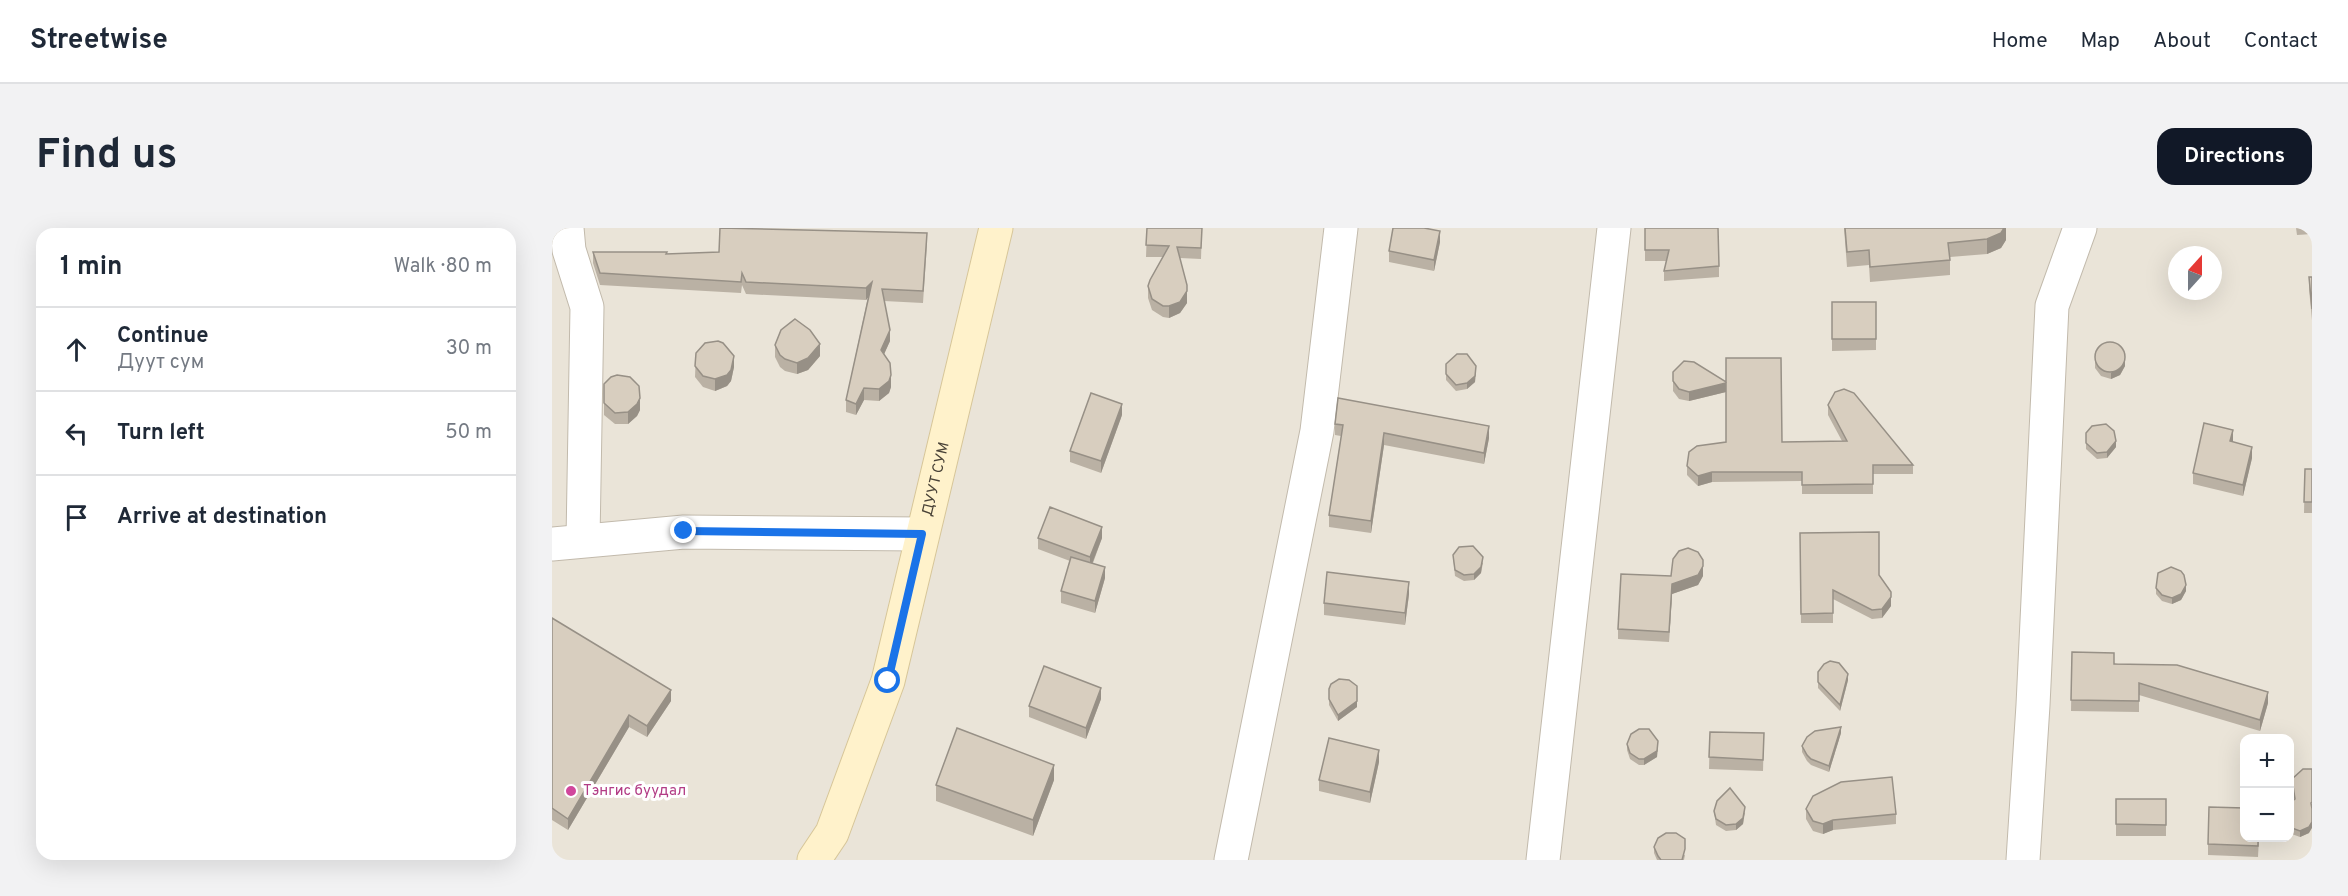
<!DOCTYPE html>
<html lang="en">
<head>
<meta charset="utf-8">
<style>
  :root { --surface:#fff; --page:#f2f2f3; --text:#1f2937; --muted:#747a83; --line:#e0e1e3; --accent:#111827 }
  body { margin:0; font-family:Overpass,sans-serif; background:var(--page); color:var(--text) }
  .controls { position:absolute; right:18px; bottom:18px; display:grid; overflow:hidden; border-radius:12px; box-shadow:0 6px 24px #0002 }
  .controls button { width:54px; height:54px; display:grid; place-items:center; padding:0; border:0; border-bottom:2px solid var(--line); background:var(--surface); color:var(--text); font:30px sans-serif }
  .compass { position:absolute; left:1616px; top:18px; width:54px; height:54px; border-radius:50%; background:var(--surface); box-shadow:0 6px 24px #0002; rotate:21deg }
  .stop { position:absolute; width:18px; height:18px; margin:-14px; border:4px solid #1a73e8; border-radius:50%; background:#fff }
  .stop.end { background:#1a73e8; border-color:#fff; box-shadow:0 2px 6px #0008 }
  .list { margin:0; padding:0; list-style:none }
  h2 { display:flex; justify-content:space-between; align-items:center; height:78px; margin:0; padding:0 24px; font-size:26px }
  h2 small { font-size:20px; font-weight:400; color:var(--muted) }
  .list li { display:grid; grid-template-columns:39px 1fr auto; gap:18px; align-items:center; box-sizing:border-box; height:84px; padding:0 24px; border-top:2px solid var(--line) }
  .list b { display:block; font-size:22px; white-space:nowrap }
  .list p { margin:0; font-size:20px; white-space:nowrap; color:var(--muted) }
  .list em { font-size:20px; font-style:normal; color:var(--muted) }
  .icon { flex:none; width:33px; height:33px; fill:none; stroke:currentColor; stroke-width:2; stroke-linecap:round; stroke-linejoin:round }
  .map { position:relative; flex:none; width:1760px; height:632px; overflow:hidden; border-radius:18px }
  header { display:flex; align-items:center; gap:36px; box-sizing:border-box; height:84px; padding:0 30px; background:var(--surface); border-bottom:2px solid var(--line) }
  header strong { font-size:28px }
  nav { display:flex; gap:33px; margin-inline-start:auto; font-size:21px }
  .intro { display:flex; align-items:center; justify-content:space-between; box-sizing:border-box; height:144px; padding:0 36px }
  h1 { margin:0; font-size:42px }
  .button { padding:15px 27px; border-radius:18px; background:var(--accent); color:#fff; font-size:21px; font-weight:700 }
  main { display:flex; gap:36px; padding:0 36px }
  aside { flex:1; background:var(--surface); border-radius:18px; box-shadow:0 6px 24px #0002 }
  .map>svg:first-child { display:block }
</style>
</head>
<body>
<header>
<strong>Streetwise</strong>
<nav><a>Home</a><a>Map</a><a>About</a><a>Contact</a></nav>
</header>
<div class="intro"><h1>Find us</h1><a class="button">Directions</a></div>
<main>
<aside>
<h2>1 min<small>Walk · 80 m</small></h2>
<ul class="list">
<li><svg class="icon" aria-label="ahead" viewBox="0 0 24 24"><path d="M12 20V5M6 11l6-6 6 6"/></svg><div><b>Continue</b><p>Дуут сум</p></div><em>30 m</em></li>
<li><svg class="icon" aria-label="left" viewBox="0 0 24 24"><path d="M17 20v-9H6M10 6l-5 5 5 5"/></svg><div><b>Turn left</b></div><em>50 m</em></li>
<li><svg class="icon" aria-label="arrive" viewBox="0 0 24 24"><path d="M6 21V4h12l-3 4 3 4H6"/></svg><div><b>Arrive at destination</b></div></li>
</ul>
</aside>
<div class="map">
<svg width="1760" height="632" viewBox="0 0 1760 632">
  <rect width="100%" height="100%" fill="#f5f2ea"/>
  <path fill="#eae4d8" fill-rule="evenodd" d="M 0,0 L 1760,0 L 1760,632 L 0,632 ZM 1625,27 L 1661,27 L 1661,63 L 1625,63 ZM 1692,511 L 1738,511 L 1738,610 L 1692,610 Z"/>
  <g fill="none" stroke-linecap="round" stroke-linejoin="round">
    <defs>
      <g id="minor">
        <polyline points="15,0 17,22 35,79 31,312"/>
        <polyline points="0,316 132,304 370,306"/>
        <polyline points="679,632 765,203 789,0"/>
        <polyline points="991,632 1062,0"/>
        <polyline points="1471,632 1481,477 1500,78 1528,0"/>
      </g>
      <g id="secondary">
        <path id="s1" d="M 262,632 L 280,605 L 336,453 L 444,0"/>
      </g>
    </defs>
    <use href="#minor" stroke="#c2baac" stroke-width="35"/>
    <use href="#secondary" stroke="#d7c699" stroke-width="35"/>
    <use href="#minor" stroke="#fff" stroke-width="33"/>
    <use href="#secondary" stroke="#fff2cb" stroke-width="33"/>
  </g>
  <g fill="#bab1a4">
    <polygon points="595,0 650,0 649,31 628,30 635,75 628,85 617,90 611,89 600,82 596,70 596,58 611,29 594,29"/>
    <polygon points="1093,0 1167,38 1167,49 1112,53 1112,43 1114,33 1093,33"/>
    <polygon points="1292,0 1454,0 1454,12 1449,20 1435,26 1398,29 1398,47 1318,54 1317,37 1295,39"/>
    <polygon points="1744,0 1760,0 1760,6 1745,7"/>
    <polygon points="888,14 882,43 837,34 837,23"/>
    <polygon points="375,16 371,75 332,73 338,113 332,126 339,159 337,165 327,173 312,172 304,187 294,184 294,172 316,69 314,72 194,66 190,57 189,65 48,57 41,35 41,24 114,26"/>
    <polygon points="1757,49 1760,49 1760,92 1757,61"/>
    <polygon points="1280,74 1324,74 1324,122 1280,123"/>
    <polygon points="223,117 268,128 256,142 245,146 233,143 228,139 223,129"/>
    <polygon points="144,125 182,139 179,153 175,158 163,163 151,159 143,149"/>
    <polygon points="1543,125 1573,138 1568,147 1559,151 1549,148 1543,140"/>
    <polygon points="1142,134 1230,214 1290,213 1276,187 1276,177 1361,237 1361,246 1321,246 1321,266 1250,266 1250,253 1160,254 1146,258 1135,247 1135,238 1174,214 1174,164 1137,173 1127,171 1121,163 1121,144"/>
    <polygon points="894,136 924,144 923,154 915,161 904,163 894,152"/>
    <polygon points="52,156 88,182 85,188 76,196 63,196 52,187"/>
    <polygon points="570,187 549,245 518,234 518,223"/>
    <polygon points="783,196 937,210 932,236 832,217 819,305 777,299 777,287 789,208 783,207"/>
    <polygon points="1534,205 1564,219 1555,230 1545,231 1534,221"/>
    <polygon points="1681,214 1700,230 1691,268 1641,256 1641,245"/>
    <polygon points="1753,241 1760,241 1760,285 1752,285"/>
    <polygon points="1248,305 1327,347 1339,378 1330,390 1320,391 1281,371 1281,395 1249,395"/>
    <polygon points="486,310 550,310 541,335 553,350 543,385 509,375 509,363 518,333 486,321"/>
    <polygon points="901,327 931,335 929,345 922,352 912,353 903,348"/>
    <polygon points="1119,348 1151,348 1146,357 1120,366 1117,414 1066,411 1066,401"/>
    <polygon points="1604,360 1634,363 1629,372 1620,376 1610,373 1604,366"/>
    <polygon points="857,366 853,397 772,387 772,375"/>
    <polygon points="0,390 119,473 95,509 77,499 16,602 0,592"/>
    <polygon points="1520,424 1716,475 1708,503 1587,467 1587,484 1519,483"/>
    <polygon points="1266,444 1296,452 1288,483 1266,460"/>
    <polygon points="777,461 805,479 786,493 777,477"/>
    <polygon points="549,471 534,511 477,489 477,478"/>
    <polygon points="1158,504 1212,505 1211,543 1157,541"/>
    <polygon points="1289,505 1277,544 1259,537 1255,533 1250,524 1250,518"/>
    <polygon points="1075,516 1106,519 1105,529 1092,537 1087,537 1078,531 1075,522"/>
    <polygon points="827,534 818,575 767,563 767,552"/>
    <polygon points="1740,551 1757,605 1748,609 1737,605 1737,576 1742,571"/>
    <polygon points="502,552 481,608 384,573 384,557"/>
    <rect x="1564" y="571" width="50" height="37"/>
    <polygon points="1254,581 1344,586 1344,596 1281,602 1271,606 1261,603 1254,591"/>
    <polygon points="1162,583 1193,585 1191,596 1184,602 1174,603 1164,597"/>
    <polygon points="1692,609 1707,609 1706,629 1656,627 1656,616"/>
    <polygon points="1102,619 1133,627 1132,632 1105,632 1102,625"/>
  </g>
  <g fill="#979086">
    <polygon points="1452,0 1454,0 1454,12 1449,20 1435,26 1435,11"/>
    <polygon points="888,3 888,14 882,43 882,32"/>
    <polygon points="320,54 320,65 314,72 314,60"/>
    <polygon points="635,57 635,75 628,85 617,90 617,78"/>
    <polygon points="338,102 338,113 329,133 329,122"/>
    <polygon points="268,116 268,128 256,142 245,146 245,135"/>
    <polygon points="182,128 182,139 179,153 175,158 163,163 163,151"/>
    <polygon points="1573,132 1573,138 1568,147 1559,151 1559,145"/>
    <polygon points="924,138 923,154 915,161 915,155"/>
    <polygon points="339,147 339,159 337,165 327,173 327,161"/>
    <polygon points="1174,155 1174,164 1137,173 1137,164"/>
    <polygon points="312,160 312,172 304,187 304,176"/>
    <polygon points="88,170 88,182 85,188 76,196 76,184"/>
    <polygon points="570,176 570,187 549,245 549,233"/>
    <polygon points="937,198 937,210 932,236 932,225"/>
    <polygon points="1681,202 1681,213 1678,225 1678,213"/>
    <polygon points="832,205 832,217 819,305 819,293"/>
    <polygon points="1564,213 1564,219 1555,230 1555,224"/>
    <polygon points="1700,219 1700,230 1691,268 1691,257"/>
    <polygon points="1160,244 1160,254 1146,258 1146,248"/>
    <polygon points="550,299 550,310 538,341 538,329"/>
    <polygon points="931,329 929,345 922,352 922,346"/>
    <polygon points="1151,338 1151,348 1146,357 1120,366 1117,414 1120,356"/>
    <polygon points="553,339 553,350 543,385 543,373"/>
    <polygon points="857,354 857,366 853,397 853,385"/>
    <polygon points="1634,357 1634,363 1629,372 1620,376 1620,370"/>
    <polygon points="1339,369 1339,378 1330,390 1330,381"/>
    <polygon points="1296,446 1296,452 1288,483 1288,477"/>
    <polygon points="549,460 549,471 534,511 534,500"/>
    <polygon points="119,462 119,473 95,509 95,498"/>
    <polygon points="1716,464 1716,475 1708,503 1708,492"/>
    <polygon points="805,473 805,479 786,493 786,487"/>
    <polygon points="77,487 77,499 16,602 16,591"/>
    <polygon points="1289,499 1289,505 1277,544 1277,538"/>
    <polygon points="1106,513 1105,529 1092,537 1092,531"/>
    <polygon points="827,522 827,534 818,575 818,564"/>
    <polygon points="502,537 502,552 481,608 481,592"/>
    <polygon points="1193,579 1191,596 1184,602 1184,596"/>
    <polygon points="1281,592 1281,602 1271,606 1271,596"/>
    <polygon points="1760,594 1760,600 1757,605 1748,609 1748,603"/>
  </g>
  <g fill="#d8cebf" stroke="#979086" stroke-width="1.5">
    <polygon points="168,0 375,5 371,63 330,61 338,102 329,122 338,135 339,147 337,153 327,161 312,160 304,176 294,172 320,54 314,60 194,54 190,45 189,54 48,45 41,24 115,24 114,26 167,24"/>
    <polygon points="595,0 650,0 649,20 625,19 635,57 635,63 628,74 617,78 611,78 600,71 596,58 598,52 617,18 594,17"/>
    <polygon points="841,0 872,0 888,3 882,32 837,23"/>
    <polygon points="1093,0 1166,0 1167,38 1112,43 1117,22 1093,22"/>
    <polygon points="1293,0 1452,0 1449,5 1435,11 1396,15 1398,32 1318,39 1317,22 1295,24"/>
    <polygon points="1757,49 1760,49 1760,81"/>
    <rect x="1280" y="74" width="44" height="37"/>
    <polygon points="243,91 258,102 268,116 256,130 245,135 233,131 228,127 223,117 229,102"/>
    <polygon points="166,113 171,115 182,128 179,142 175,147 163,151 151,148 143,138 144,125 153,115"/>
    <circle cx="1558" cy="129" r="15"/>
    <polygon points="905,126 915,126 924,138 923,148 915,155 904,157 894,146 894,136"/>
    <polygon points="1174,130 1229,130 1230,214 1295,213 1276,177 1283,164 1292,161 1302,165 1361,237 1321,237 1321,256 1250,257 1250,244 1160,244 1146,248 1135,238 1137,224 1145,218 1174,214 1174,155 1137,164 1127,161 1121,153 1121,144 1132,133 1142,134 1174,154"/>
    <polygon points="65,147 78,149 87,158 88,170 85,176 76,184 63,185 52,175 52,156 59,149"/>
    <polygon points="539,165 570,176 549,233 518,223"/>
    <polygon points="786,170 937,198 932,225 832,205 819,293 777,287 791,197 783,196"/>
    <polygon points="1652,195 1681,202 1678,213 1700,219 1691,257 1641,245"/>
    <polygon points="1554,196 1562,203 1564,213 1555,224 1545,225 1534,215 1534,205 1540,198"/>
    <polygon points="1753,241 1760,241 1760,274 1752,274"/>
    <polygon points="498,279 550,299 538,329 486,310"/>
    <polygon points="1327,304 1327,347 1339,364 1339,369 1330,381 1320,382 1281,362 1281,385 1249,386 1248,305"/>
    <polygon points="921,318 931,329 929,339 922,346 912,347 903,342 901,327 907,319"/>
    <polygon points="1136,320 1146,324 1151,332 1151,338 1146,347 1120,356 1117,404 1066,401 1069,346 1119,348 1121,331 1127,323"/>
    <polygon points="519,329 553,339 543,373 509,363"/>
    <polygon points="1619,339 1629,343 1632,347 1634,357 1629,366 1620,370 1610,367 1604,360 1606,345"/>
    <polygon points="775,344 857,354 853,385 772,375"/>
    <polygon points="0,390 119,462 95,498 77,487 16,591 0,580"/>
    <polygon points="1520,424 1562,425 1562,436 1625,437 1716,464 1708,492 1587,455 1587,473 1519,472"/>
    <polygon points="1278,433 1287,435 1296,446 1288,477 1266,454 1266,444 1272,436"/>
    <polygon points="492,438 549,460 534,500 477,478"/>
    <polygon points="787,451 797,452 805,458 805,473 786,487 777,471 777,461 779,456"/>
    <polygon points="1289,499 1277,538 1259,531 1255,527 1250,518 1255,509 1263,503"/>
    <polygon points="405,500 502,537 481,592 384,557"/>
    <polygon points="1087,501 1097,501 1106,513 1105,523 1092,531 1087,531 1078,525 1075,516 1079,506"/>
    <polygon points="1158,504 1212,505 1211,532 1157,529"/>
    <polygon points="777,510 827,522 818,564 767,552"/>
    <polygon points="1751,541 1760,541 1760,574 1759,575 1760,581 1760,594 1757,599 1748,603 1737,599 1737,576 1743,571 1740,551"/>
    <polygon points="1340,549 1344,586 1281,592 1271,596 1261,593 1254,581 1261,568 1289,554"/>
    <polygon points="1178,560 1193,579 1191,590 1184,596 1174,597 1164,591 1162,583 1165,573"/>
    <polygon points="1564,571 1614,571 1614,597 1564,596"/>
    <polygon points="1657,579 1692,580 1692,609 1706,609 1706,618 1656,616"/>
    <polygon points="1114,605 1124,605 1133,611 1133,621 1130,632 1109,632 1106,628 1102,619 1106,610"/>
  </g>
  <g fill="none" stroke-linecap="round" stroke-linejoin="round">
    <polyline stroke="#1a73e8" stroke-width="8" points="132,303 370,306 336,453"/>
  </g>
  <circle fill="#d1479c" stroke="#fff" stroke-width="2" cx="19" cy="563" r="6"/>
  <g text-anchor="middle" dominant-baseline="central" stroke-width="6" stroke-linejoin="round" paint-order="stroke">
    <g font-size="15" fill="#4a4338" stroke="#fff">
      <text stroke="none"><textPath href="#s1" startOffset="402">ДУУТ СУМ</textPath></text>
    </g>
    <g font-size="15" fill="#b23c85" stroke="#fff" text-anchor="start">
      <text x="31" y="563">Тэнгис буудал</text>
    </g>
  </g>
</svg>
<div class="controls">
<button>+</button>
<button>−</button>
</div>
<svg class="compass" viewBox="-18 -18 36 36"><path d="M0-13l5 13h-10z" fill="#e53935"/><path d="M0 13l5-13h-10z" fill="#747a83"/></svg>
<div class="stop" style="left:336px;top:453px"></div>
<div class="stop end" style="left:132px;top:303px"></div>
</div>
</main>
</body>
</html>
